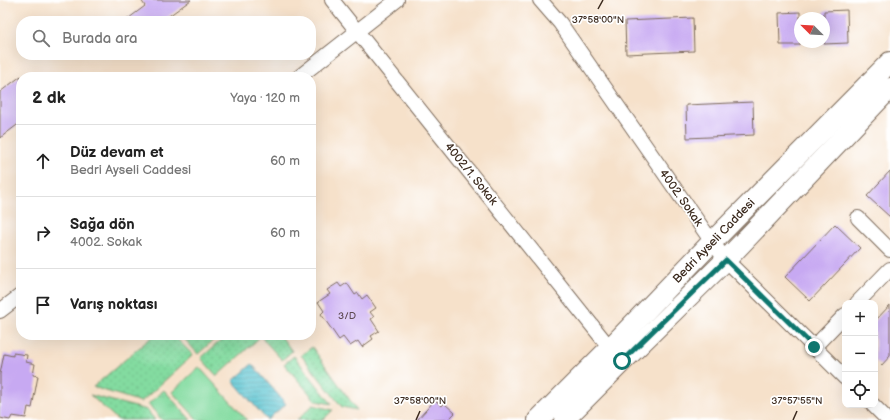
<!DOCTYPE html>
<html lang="tr">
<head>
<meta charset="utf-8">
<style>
  :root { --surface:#fff; --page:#f6f6f6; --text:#222; --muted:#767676; --line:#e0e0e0 }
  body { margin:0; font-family:"Balsamiq Sans",sans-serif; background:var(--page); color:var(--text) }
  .controls { position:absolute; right:12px; bottom:12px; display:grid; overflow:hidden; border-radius:8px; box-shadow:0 4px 16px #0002 }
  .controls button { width:36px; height:36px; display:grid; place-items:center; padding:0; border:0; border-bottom:1px solid var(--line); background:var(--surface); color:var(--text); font:20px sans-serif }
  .compass { position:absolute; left:794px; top:12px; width:36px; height:36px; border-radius:50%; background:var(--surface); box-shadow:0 4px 16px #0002; rotate:294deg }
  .stop { position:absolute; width:12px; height:12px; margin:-9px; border:3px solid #0f766e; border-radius:50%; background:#fff }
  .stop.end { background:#0f766e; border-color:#fff; box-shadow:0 1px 4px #0008 }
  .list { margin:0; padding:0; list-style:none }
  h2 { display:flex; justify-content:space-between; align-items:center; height:52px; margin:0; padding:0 16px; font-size:17px }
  h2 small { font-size:13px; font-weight:400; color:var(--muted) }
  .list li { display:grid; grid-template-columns:26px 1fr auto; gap:12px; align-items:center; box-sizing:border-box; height:72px; padding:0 16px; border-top:1px solid var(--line) }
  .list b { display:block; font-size:15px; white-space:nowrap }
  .list p { margin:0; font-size:13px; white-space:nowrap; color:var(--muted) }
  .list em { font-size:13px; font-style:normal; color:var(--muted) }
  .icon { flex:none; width:22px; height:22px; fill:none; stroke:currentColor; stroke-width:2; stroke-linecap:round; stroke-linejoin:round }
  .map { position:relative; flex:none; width:890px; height:420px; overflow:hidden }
  .search { position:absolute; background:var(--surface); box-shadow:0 4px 16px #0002; left:16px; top:16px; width:300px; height:44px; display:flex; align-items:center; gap:10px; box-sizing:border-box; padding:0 14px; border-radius:16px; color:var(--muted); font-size:15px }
  .panel { position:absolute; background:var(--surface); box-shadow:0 4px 16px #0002; left:16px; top:72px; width:300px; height:268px; border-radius:16px }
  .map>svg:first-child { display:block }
</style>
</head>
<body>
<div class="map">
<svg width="890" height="420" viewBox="0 0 890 420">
  <defs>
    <pattern id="grass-dots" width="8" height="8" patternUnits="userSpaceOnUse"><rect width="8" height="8" fill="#83dba0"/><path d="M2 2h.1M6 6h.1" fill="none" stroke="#72bc89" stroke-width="1.8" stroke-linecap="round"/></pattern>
    <pattern id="park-tufts" width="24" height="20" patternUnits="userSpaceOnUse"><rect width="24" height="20" fill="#83dba0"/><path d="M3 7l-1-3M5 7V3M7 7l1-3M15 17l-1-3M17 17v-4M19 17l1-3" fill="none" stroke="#72bc89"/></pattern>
    <pattern id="water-rules" width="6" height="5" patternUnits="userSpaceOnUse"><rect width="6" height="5" fill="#57c3d0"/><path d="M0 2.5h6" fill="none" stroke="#499fa8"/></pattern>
  </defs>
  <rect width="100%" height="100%" fill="#fff"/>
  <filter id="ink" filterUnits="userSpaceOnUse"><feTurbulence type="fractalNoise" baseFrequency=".025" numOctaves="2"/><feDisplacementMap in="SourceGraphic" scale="8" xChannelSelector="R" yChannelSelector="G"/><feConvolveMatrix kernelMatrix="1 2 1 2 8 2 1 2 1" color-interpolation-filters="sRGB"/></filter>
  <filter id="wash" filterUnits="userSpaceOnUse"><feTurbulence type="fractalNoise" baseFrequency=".012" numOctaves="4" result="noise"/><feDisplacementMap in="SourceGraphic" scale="16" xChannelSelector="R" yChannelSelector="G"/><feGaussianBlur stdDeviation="0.9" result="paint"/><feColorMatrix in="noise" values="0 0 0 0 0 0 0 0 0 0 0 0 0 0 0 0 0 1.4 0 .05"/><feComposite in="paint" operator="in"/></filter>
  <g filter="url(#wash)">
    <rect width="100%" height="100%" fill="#f6e1ca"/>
    <g fill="url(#grass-dots)" stroke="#5f825f">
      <polygon points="154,335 173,335 193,355 141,402 93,387"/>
      <polygon points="181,335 219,335 198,354"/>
      <polygon points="227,335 258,335 258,339 217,376 201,358"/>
      <polygon points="262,335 280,335 292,351 282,360 262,338"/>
      <polygon points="312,347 357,410 342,407 301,355"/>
      <polygon points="294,356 332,404 316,401 284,364"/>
      <polygon points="90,395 147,410 155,420 118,420"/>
      <polygon points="313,405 333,410 323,420 297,420"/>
    </g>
    <polygon fill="url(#park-tufts)" stroke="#5f825f" points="164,390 191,420 162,420 148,404"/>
    <polygon fill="#83dba0" stroke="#5f825f" points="199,367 247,420 198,420 172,392"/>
    <polygon fill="url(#water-rules)" stroke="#497677" points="252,364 286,404 267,420 233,381"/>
    <g id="blocks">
      <g fill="#c7a9f2">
        <polygon points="141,0 191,0 162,21 125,21 145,6"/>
        <polygon points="847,10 848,43 824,44 824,11"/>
        <polygon points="800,12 800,45 780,45 779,13"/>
        <polygon points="693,18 694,51 626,54 625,21"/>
        <polygon points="21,76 21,122 0,138 0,92"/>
        <polygon points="753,102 754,135 687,138 686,105"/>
        <polygon points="890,171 890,217 867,196"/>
        <polygon points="835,224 860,248 810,301 785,277"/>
        <polygon points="338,283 341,287 347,283 355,295 358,293 362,299 367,295 376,308 370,312 374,317 371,319 379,331 371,336 373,339 362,347 358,341 350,346 343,337 339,340 321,314 324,311 318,302 330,294 327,290"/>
        <polygon points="890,305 890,356 881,366 875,360 875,321"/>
        <polygon points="13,353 27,355 26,362 35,364 33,375 38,376 32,408 28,407 26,418 12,416 10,420 0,418 0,374 4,354 13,356"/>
        <polygon points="435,400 442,406 444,403 455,413 448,420 417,420"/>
      </g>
    </g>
  </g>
  <g filter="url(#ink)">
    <use href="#blocks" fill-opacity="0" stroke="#7c6a5a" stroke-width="1"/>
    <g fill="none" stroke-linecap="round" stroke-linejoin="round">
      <defs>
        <g id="street">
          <polyline points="332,0 610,348"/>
          <polyline points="540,0 560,23 712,242 726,260 845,378"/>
          <polyline points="299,77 397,0"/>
          <polyline points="858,218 890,250"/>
          <polyline points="857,303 890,269"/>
          <polyline points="0,311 21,295"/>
          <polyline points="814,347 845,315"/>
          <polyline points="873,405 888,420"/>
        </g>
        <g id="secondary">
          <polyline points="538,420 610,348 712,242 890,62"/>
          <polyline points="564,420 623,361 726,260 890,88"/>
        </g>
      </defs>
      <use href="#street" stroke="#7c6a5a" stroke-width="16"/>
      <use href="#secondary" stroke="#7c6a5a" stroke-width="22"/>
      <use href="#street" stroke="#fff" stroke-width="14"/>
      <use href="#secondary" stroke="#fff" stroke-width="20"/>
    </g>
  </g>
  <g fill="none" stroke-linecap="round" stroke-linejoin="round" filter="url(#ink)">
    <polyline stroke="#0f766e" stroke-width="5" points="622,361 726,260 814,347"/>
  </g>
  <path fill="none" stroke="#3b2a1e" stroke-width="1.5" d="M 598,9 L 603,0M 416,420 L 420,411M 793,420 L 797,411"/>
  <g text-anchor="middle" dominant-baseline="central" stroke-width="3.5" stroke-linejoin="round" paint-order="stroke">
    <g font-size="10" fill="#5e4a53">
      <text x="347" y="316">3/D</text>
    </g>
    <g font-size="12" fill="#3b2a1e" stroke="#fff">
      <text transform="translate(471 174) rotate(51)">4002/1. Sokak</text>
      <text transform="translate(681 198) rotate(55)">4002. Sokak</text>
      <text transform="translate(714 241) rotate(-46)">Bedri Ayseli Caddesi</text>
    </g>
  </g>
  <g font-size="10" text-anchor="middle" fill="#3b2a1e" stroke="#fff" stroke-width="3.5" stroke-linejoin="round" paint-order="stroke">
    <text x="598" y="23">37°58'00"N</text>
    <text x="420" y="404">37°58'00"N</text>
    <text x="797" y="404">37°57'55"N</text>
  </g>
</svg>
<div class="controls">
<button>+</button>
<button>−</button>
<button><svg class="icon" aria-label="locate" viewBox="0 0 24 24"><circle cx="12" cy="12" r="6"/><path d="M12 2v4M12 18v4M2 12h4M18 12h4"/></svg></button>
</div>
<svg class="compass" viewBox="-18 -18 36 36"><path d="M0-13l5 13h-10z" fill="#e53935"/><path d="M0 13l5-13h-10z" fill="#767676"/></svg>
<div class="stop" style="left:622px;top:361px"></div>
<div class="stop end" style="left:814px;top:347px"></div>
<div class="search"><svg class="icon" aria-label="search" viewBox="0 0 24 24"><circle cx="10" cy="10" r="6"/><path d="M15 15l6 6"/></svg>Burada ara</div>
<section class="panel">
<h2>2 dk<small>Yaya · 120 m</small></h2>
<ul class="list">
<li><svg class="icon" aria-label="ahead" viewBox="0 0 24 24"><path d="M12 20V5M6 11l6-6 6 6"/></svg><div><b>Düz devam et</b><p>Bedri Ayseli Caddesi</p></div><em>60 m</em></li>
<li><svg class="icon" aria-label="right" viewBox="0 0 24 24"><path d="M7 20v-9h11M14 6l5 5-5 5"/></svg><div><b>Sağa dön</b><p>4002. Sokak</p></div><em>60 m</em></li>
<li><svg class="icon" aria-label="arrive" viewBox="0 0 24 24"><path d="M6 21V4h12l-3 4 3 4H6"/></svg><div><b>Varış noktası</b></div></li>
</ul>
</section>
</div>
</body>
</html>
